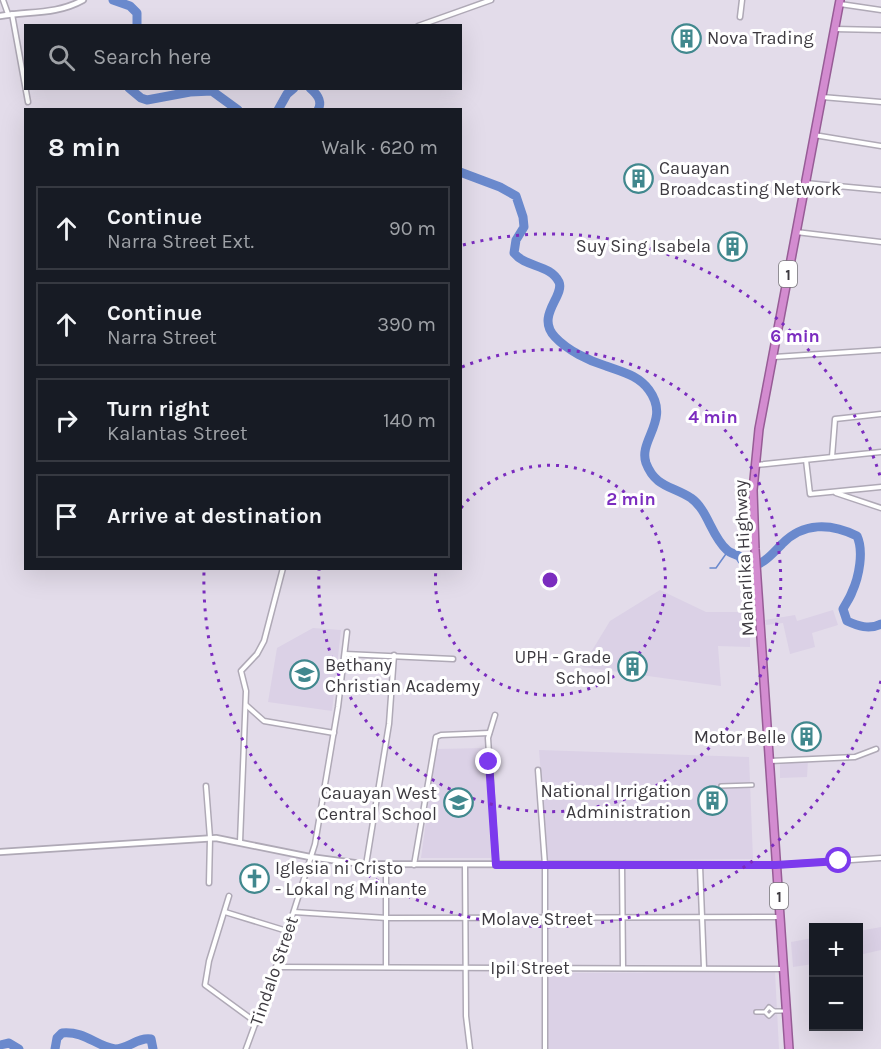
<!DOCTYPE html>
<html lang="en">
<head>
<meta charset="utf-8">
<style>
  :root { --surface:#171b24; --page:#20242c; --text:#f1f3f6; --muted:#9ea1a6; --line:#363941 }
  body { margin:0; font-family:Karla,sans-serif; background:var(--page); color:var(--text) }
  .controls { position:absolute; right:18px; bottom:18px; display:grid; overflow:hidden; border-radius:0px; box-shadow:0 6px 24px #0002 }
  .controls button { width:54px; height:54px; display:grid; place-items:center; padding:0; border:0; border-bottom:2px solid var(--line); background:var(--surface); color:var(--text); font:30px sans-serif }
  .stop { position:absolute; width:18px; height:18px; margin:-14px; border:4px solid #7c3aed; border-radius:50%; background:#fff }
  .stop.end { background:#7c3aed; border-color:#fff; box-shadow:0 2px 6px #0008 }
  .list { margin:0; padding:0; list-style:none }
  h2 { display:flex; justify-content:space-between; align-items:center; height:78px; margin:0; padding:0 24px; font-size:26px }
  h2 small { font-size:20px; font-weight:400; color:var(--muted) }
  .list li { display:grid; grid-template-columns:39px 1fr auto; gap:18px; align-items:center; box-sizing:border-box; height:84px; margin:0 12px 12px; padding:0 12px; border:2px solid var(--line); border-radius:0px }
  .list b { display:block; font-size:22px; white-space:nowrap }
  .list p { margin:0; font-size:20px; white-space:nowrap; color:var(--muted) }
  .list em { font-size:20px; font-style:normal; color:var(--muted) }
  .icon { flex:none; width:33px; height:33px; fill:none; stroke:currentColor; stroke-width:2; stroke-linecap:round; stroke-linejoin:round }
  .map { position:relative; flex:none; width:881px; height:1049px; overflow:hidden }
  .search { position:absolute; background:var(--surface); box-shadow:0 6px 24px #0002; left:24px; top:24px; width:438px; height:66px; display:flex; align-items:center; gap:15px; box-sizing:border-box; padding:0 21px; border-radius:0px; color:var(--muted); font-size:22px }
  .panel { position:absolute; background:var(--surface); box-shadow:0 6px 24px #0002; left:24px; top:108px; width:438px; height:462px; border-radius:0px }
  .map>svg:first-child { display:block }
</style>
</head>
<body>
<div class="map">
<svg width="881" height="1049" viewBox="0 0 881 1049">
  <rect width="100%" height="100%" fill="#e3dcea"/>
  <g fill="#dbd1e6">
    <polygon points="660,590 706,612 750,612 750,647 718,646 721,686 582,667 610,621"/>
    <polygon points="833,610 838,625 812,633 815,647 790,654 783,623 766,625 765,620 795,615 797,621"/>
    <polygon points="313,628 341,630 332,711 268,702 277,648"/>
    <polygon points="485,748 491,858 421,858 436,749"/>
    <polygon points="539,750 749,757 753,859 548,861"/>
    <polygon points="808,760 807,777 780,778 780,762"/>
    <polygon points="881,927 881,950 859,955 859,931"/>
    <polygon points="813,938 813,964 793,967 791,942"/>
    <polygon points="775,972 779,1049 548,1049 546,973"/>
  </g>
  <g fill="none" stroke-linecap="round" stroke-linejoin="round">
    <polyline stroke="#6a89cd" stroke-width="1.5" points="710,568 716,568 728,551"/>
    <g stroke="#6a89cd" stroke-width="9">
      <polyline points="113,0 130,6 137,13 137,26"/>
      <polyline points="129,88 141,98 147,100 190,92 212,91 238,110"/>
      <path d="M 310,88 C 317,94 323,101 318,110"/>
      <polyline points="278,110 287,94 294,88"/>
      <path d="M 460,172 L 500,187 L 516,196 L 523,217 L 524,227 L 516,240 L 514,253 C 526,268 550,264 559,282 C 565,296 535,316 555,337 C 567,350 589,361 606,366 C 622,372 638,375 649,390 C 671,420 638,440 646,463 C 655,487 672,486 691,498 C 708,510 711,536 727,550 C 730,553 735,554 739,556 C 742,560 744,564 747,567 C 764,565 771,555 782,544 C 803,522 831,523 857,536 C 864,551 859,577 852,592 C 850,598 846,603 843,609 L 847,621 C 858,626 869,630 881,624"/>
      <polyline points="0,1045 9,1043 19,1049"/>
      <path d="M 55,1049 L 57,1038 L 62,1033 C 86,1031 95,1046 115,1049 C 128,1049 138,1037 151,1039 L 153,1049"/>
    </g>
    <defs>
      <g id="pedestrian">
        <polyline points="721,786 752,785"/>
        <polyline points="774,1011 787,1011"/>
        <polyline points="756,1012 765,1012 769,1016 774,1011 769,1007 765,1012"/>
      </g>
      <g id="minor">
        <polyline points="3,0 8,14"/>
        <polyline points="840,4 881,10"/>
        <polyline points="12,14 28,102"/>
        <polyline points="740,17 742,0"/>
        <polyline points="418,26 491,0"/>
        <polyline points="834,29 881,30"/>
        <polyline points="822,97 881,102"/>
        <polyline points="814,135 881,146"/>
        <polyline points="805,183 881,190"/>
        <polyline points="796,232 881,242"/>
        <polyline points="774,357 881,350"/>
        <polyline points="832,457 835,419 881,414"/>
        <polyline points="806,460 810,494 881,487"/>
        <polyline points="756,465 881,452"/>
        <polyline points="836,493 881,508"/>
        <polyline points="345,654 453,659"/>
        <polyline points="246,705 264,721 334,733"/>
        <polyline points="495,715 488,738 496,865"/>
        <polyline points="770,761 855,757 876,749"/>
        <polyline points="538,770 545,865 545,1049"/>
        <polyline points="206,786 210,838 209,883"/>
        <polyline points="240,842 246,691 241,671 257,654 264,641 283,568"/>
        <polyline points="366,865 389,724 394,655"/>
        <polyline points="386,865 386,967"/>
        <polyline points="414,865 436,737 441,735 489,733"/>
        <polyline points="465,865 466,1016 470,1049"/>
        <polyline points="622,865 623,968"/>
        <polyline points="777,865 881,858"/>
        <polyline points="700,866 704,968"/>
        <polyline points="229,896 209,961 205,985 257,1023"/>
        <polyline points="225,912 287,931"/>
        <polyline points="294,912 387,918 781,917"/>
        <polyline points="276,967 784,969"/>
        <polyline points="246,1049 276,967 315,844 338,707 347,632"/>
      </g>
      <g id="tertiary">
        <path d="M 0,16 C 29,11 56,15 83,0"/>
        <polyline points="0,852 216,838 310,857 362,864 776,865"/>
      </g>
      <polyline id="trunk" points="789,1049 755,549 753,490 759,429 840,0"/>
    </defs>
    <use href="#pedestrian" stroke="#afa9b6" stroke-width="6"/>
    <use href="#minor" stroke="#afa9b6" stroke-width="7"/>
    <use href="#tertiary" stroke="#afa9b6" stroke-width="8"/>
    <use href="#trunk" stroke="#975c96" stroke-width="10"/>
    <use href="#pedestrian" stroke="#fff" stroke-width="3"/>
    <use href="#minor" stroke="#fff" stroke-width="4"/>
    <use href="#tertiary" stroke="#fff" stroke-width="4.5"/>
    <use href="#trunk" stroke="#d38cd0" stroke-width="7"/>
  </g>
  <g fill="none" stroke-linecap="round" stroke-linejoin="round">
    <polyline stroke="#7c3aed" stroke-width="8" points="489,762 496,865 776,865 839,861"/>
  </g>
  <g fill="none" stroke="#7b2cbf" stroke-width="3" stroke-dasharray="3 6">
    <path d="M461 508A115 115 0 1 1 436 569"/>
    <path d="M462 367A231 231 0 1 1 319 570"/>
    <path d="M881 681A346 346 0 0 1 204 571M463 245A346 346 0 0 1 881 479"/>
  </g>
  <defs>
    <symbol id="building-ring" viewBox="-11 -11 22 22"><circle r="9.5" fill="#fff" stroke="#41888e" stroke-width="1.5"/><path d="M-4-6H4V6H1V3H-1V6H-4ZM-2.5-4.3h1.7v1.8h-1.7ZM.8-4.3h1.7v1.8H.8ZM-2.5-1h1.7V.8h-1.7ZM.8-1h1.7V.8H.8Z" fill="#41888e"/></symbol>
    <symbol id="school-ring" viewBox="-11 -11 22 22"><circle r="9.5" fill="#fff" stroke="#41888e" stroke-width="1.5"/><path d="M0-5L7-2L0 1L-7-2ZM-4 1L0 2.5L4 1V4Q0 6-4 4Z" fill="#41888e"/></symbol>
    <symbol id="church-ring" viewBox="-11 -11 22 22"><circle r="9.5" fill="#fff" stroke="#41888e" stroke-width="1.5"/><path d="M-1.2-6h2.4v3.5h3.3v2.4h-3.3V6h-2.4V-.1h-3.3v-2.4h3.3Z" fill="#41888e"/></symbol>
  </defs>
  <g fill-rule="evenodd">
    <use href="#building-ring" x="670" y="22" width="33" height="33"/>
    <use href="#building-ring" x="622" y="162" width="33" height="33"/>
    <use href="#building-ring" x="716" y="230" width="33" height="33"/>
    <use href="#building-ring" x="616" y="650" width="33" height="33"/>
    <use href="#school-ring" x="288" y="658" width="33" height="33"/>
    <use href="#building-ring" x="790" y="720" width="33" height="33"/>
    <use href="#building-ring" x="696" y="784" width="33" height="33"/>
    <use href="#school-ring" x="442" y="786" width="33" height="33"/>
    <use href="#church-ring" x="238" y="862" width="33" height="33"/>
  </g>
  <g text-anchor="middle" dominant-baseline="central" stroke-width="6" stroke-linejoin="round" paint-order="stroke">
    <g fill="#fff" stroke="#777579" stroke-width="1.5">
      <rect x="779" y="261" width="18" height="26" rx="4.5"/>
      <rect x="770" y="883" width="18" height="26" rx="4.5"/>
    </g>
    <g font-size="16" font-weight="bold" fill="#3d3a40">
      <text x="788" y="274">1</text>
      <text x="779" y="896">1</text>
    </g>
    <g font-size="18" fill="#3d3a40" stroke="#fff" text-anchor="end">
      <text x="707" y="38" text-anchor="start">Nova Trading</text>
      <text x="659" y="168" text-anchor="start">Cauayan<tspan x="659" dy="21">Broadcasting Network</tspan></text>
      <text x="711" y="246">Suy Sing Isabela</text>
      <text x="611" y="657">UPH - Grade<tspan x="611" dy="21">School</tspan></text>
      <text x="325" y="665" text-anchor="start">Bethany<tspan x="325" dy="21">Christian Academy</tspan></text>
      <text x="786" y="737">Motor Belle</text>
      <text x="691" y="791">National Irrigation<tspan x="691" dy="21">Administration</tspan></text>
      <text x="437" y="793">Cauayan West<tspan x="437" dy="21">Central School</tspan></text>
      <text x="275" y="868" text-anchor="start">Iglesia ni Cristo<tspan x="275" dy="21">- Lokal ng Minante</tspan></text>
    </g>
    <g font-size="18" fill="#3d3a40" stroke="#fff">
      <text transform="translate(744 558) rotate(-93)">Maharlika Highway</text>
      <text x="537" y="919">Molave Street</text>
      <text x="530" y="968">Ipil Street</text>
      <text transform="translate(274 971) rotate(-71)">Tindalo Street</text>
    </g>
  </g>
  <circle cx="550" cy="580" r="9" fill="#7b2cbf" stroke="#fff" stroke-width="3"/>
  <g font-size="18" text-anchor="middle" font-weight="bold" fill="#7b2cbf" stroke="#fff" stroke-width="6" stroke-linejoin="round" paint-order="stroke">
    <text x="795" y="342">6 min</text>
    <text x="713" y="423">4 min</text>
    <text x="631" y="505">2 min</text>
  </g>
</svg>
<div class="controls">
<button>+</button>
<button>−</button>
</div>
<div class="stop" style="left:839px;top:861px"></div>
<div class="stop end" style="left:489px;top:762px"></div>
<div class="search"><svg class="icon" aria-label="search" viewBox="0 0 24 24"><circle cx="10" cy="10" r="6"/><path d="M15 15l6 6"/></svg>Search here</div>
<section class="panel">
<h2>8 min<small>Walk · 620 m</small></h2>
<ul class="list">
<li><svg class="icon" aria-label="ahead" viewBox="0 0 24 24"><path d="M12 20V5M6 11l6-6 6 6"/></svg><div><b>Continue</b><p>Narra Street Ext.</p></div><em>90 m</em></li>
<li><svg class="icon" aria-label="ahead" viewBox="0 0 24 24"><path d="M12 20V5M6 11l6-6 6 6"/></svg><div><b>Continue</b><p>Narra Street</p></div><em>390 m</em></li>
<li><svg class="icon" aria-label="right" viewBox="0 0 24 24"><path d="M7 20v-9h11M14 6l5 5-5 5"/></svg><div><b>Turn right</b><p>Kalantas Street</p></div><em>140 m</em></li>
<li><svg class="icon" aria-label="arrive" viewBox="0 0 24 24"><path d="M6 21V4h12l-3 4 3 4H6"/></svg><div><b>Arrive at destination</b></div></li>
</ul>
</section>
</div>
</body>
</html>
